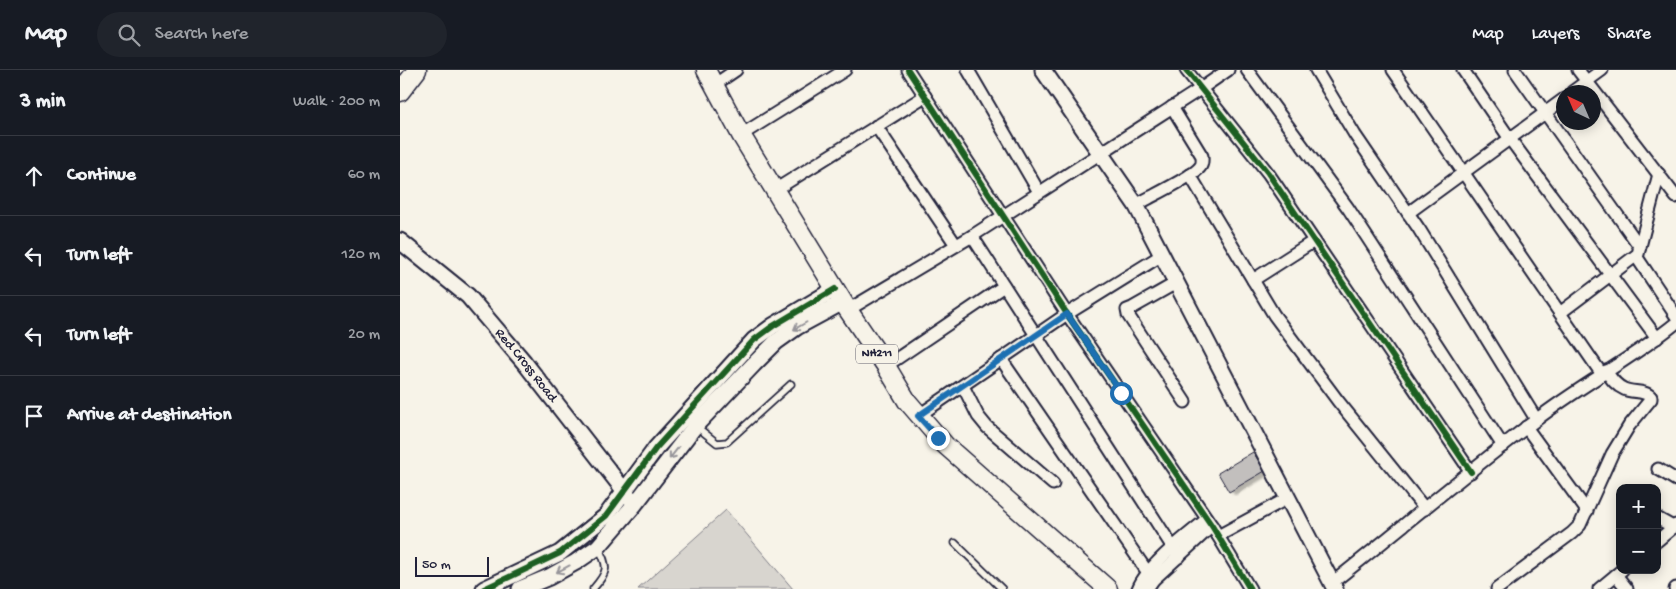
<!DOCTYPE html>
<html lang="en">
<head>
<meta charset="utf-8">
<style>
  :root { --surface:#171b24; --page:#20242c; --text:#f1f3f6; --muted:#9ea1a6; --line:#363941 }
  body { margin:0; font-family:"Gochi Hand",sans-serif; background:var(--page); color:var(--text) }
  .controls { position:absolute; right:15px; bottom:15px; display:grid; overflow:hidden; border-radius:10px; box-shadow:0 2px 12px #0003 }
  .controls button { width:45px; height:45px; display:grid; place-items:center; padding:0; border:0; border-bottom:1px solid var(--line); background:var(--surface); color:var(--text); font:25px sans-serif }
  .compass { position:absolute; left:1156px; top:15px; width:45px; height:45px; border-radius:50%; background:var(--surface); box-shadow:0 2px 12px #0003; rotate:316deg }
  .scale { position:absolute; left:15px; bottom:12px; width:74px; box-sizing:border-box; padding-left:5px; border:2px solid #22223b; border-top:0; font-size:14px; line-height:18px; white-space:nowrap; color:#22223b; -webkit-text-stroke:4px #f7f3e8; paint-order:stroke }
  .stop { position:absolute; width:15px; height:15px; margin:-11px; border:4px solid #1f6fb2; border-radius:50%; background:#fff }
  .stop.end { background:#1f6fb2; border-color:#fff; box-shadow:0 1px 5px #0008 }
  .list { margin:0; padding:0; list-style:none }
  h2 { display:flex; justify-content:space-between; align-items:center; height:65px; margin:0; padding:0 20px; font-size:21px }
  h2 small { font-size:16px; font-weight:400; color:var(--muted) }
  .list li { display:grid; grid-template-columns:32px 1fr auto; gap:15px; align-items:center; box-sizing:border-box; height:80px; padding:0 20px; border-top:1px solid var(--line) }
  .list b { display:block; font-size:19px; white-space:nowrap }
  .list em { font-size:16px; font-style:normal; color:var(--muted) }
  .icon { flex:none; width:28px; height:28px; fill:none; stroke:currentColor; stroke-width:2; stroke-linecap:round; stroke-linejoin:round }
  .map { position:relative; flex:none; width:1276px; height:519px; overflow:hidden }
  header { display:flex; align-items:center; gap:30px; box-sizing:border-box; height:70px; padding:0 25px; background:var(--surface); border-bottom:1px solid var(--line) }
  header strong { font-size:24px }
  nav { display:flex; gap:28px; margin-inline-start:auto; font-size:18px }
  .search { width:350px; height:45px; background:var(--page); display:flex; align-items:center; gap:12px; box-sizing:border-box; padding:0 18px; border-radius:28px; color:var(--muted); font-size:19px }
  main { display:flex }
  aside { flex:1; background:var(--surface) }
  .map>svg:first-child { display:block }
</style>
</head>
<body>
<header>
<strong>Map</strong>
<div class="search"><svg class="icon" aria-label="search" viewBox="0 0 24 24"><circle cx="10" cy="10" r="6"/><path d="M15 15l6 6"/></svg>Search here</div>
<nav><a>Map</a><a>Layers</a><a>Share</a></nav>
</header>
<main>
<aside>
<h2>3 min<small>Walk · 200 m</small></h2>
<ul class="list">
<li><svg class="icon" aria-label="ahead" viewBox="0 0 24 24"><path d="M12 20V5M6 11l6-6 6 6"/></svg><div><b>Continue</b></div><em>60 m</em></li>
<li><svg class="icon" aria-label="left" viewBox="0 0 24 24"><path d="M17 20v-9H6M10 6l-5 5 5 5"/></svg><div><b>Turn left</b></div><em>120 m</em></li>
<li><svg class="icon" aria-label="left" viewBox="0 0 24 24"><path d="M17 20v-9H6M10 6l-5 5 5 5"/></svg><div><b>Turn left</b></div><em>20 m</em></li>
<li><svg class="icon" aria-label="arrive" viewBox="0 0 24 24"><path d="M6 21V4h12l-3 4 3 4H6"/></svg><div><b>Arrive at destination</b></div></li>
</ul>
</aside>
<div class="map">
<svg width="1276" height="519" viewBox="0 0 1276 519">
  <defs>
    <filter id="shadow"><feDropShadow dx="5.5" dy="3" stdDeviation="1" flood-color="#0004"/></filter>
  </defs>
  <rect width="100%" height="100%" fill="#f7f3e8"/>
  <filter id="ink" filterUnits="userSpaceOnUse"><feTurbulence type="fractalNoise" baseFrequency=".02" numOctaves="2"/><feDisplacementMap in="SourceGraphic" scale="10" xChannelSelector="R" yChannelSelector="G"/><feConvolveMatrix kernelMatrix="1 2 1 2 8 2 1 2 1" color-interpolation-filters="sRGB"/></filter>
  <g filter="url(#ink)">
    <polygon fill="#d8d5cf" stroke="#7d7c85" points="326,440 393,519 238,519"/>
    <polygon fill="#c2bfbd" stroke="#22223b" filter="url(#shadow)" points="853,382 865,401 829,422 818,403"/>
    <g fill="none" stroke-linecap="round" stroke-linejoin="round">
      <defs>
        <g id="lane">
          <polyline points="297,357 317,373 327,372 391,314"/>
          <polyline points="555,473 602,519"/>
          <path d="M 193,519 C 208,502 209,497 198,477"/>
        </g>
        <g id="street">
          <polyline points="508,0 667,244 812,456 850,519"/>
          <polyline points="568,0 639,122"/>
          <polyline points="786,0 868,103 1071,402"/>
          <polyline points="847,0 948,138 1103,376"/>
          <polyline points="916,0 955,65 1019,159 1136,349"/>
          <polyline points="993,0 1201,303"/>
          <polyline points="1063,0 1110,69 1257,268"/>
          <polyline points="1115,0 1240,177"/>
          <polyline points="1178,0 1276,127"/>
          <polyline points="314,15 336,0"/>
          <polyline points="1172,22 1202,0"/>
          <polyline points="476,56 556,175"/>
          <polyline points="341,65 445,0"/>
          <polyline points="790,105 874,245 938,331 1025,439"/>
          <polyline points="375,120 525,26"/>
          <path d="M 736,135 C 748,128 794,106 800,97 C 803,94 802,90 802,86 L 772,37"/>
          <polyline points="1008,143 1164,29"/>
          <polyline points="572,166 779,487"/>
          <polyline points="1236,186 1276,246"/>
          <polyline points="853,210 914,171"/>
          <polyline points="776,213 732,238 727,240 728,245 785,332"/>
          <polyline points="448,240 572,166 802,18 828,0"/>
          <polyline points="1160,243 1238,184 1259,104"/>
          <polyline points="601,289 753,510"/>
          <polyline points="486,296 604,216"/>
          <polyline points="563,316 578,346 587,357 653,414"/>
          <polyline points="518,346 667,244 762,185"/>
          <polyline points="1126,357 1187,441"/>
          <polyline points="1258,399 1276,410"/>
          <polyline points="1257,448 1273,457"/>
          <polyline points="818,466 888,428"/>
          <polyline points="1257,471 1276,455"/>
          <polyline points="1216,505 1227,519"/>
          <path d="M 932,513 C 1000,459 1067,402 1136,350 C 1181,315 1232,289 1276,253"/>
          <path d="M 738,519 C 747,495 787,466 807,449"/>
          <polyline points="747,519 753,510 812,456"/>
          <path d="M 1097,519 L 1172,463 L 1180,455 L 1212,384 L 1229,356 L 1251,329 L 1251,327 C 1245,320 1232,323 1224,319 C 1215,315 1211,308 1206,301"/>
          <polyline points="1199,519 1222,500"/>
          <polyline points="1275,519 1276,518"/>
        </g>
        <g id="secondary">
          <polyline points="643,0 736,135 935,519"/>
          <path id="s1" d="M 0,171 L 68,226 L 124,292 L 230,428"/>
          <polyline points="84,519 160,483 206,446 256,378 354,270 373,256 435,219"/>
          <polyline points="120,519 149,507 176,492 198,477 235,434 295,356 354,294 376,272 397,257 443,232"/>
        </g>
        <g id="primary">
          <polyline points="306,0 341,65 448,240 486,296 507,331 545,375 708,519"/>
          <polyline points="0,22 17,0"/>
        </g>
      </defs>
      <use href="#lane" stroke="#22223b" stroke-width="9"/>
      <use href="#street" stroke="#22223b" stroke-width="15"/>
      <use href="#secondary" stroke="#22223b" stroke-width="19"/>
      <use href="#primary" stroke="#22223b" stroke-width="21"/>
      <use href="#lane" stroke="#f7f3e8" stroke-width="5.5"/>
      <use href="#street" stroke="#f7f3e8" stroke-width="11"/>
      <use href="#secondary" stroke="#f7f3e8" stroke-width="15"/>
      <use href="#primary" stroke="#f7f3e8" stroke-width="18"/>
      <defs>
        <g id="cycleway">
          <polyline points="508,0 667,244 812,456 850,519"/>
          <polyline points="786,0 868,103 1071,402"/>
          <polyline points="84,519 160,483 206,446 256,378 354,270 373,256 435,219"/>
        </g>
      </defs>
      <use href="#cycleway" stroke="#f7f3e8" stroke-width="9"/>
      <use href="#cycleway" stroke="#1b5e20" stroke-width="6"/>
    </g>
    <defs><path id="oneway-shaft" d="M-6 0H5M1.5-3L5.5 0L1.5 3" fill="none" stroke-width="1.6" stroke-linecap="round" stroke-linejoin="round" transform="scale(1.25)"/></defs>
    <g stroke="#97959a">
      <use href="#oneway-shaft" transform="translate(400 256) rotate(150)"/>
      <use href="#oneway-shaft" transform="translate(274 383) rotate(128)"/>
      <use href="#oneway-shaft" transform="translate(163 499) rotate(152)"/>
    </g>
  </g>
  <g fill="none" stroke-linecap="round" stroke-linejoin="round" filter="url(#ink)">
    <polyline stroke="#1f6fb2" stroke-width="6" points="538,368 518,346 667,244 721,323"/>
  </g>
  <g text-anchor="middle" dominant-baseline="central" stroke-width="4" stroke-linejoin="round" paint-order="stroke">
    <rect fill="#f7f3e8" stroke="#62616f" stroke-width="1" x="456" y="274.5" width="42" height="19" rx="4"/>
    <g font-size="12" font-weight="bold" fill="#22223b">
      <text x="477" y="284">NH211</text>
    </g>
    <g font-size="14" fill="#22223b" stroke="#f7f3e8">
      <text stroke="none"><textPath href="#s1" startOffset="178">Red Cross Road</textPath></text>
    </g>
  </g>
</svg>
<div class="controls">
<button>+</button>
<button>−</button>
</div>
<svg class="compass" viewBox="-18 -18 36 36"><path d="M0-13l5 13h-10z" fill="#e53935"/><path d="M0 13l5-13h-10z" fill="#9ea1a6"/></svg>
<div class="scale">50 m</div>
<div class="stop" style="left:721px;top:323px"></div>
<div class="stop end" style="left:538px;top:368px"></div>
</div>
</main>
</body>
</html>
